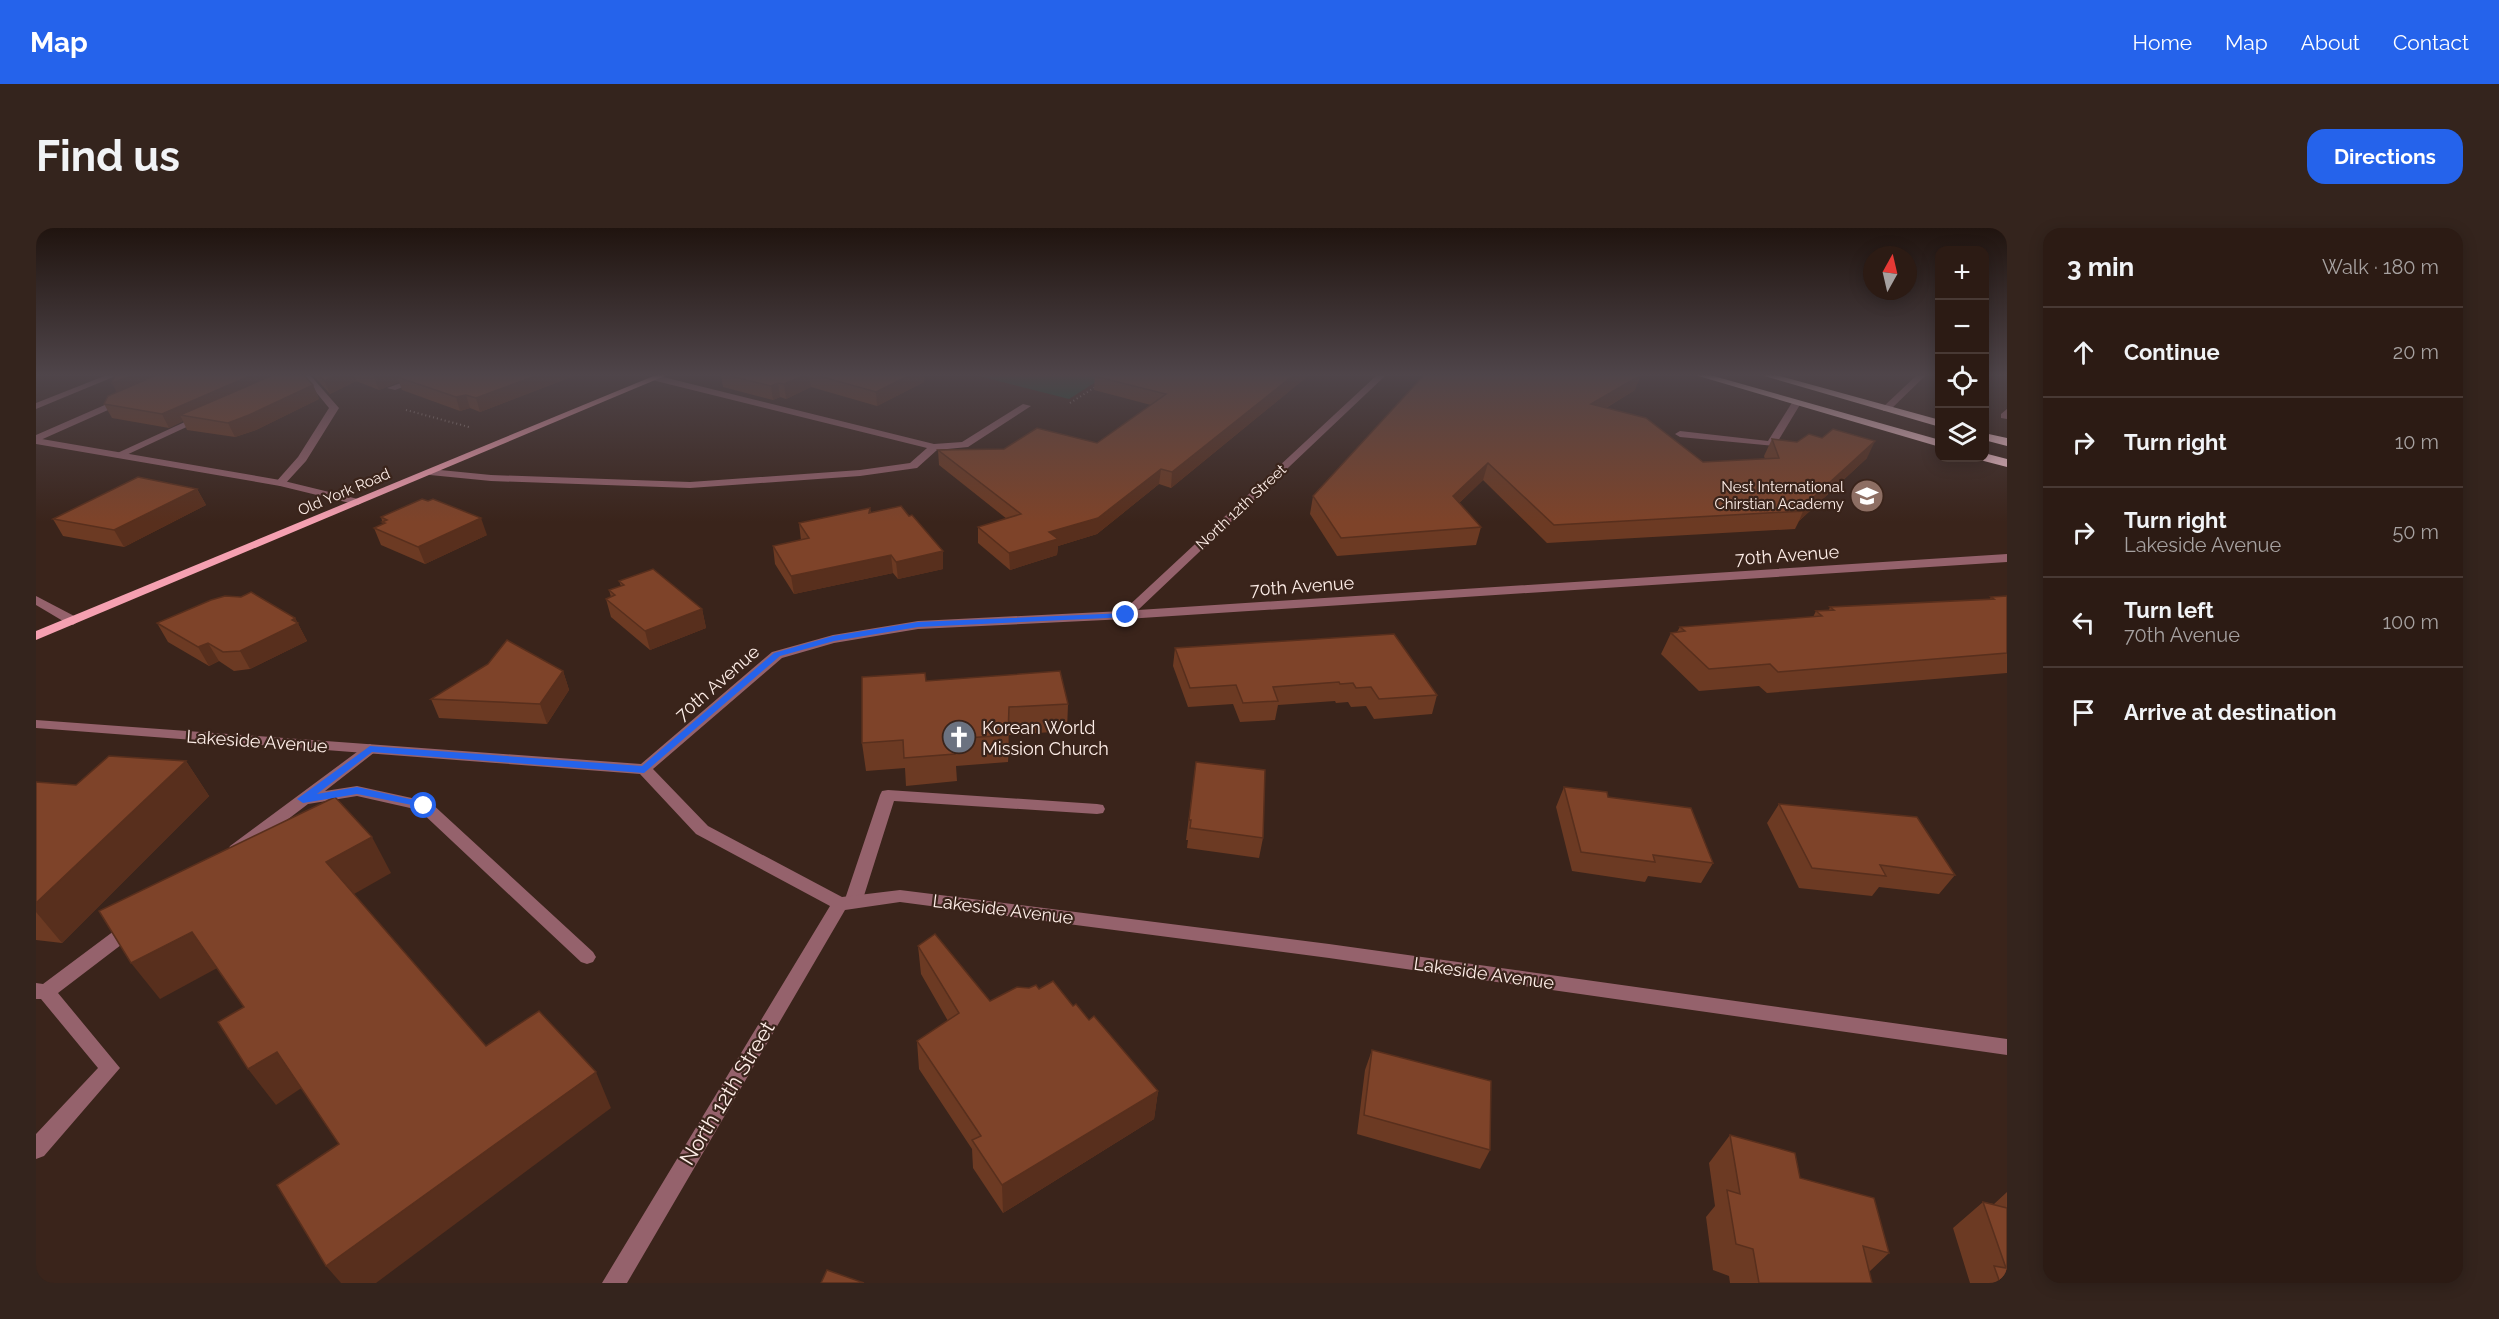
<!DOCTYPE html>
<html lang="en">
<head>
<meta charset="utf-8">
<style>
  :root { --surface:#2c1b14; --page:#34241d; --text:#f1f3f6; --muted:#a6a1a0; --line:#483934; --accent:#2563eb }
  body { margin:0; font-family:Raleway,sans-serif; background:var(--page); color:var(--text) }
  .controls { position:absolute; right:18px; top:18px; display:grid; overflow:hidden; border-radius:12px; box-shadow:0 3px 15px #0003 }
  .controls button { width:54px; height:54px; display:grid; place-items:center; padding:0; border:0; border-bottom:2px solid var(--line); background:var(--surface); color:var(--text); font:30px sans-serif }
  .compass { position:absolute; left:1827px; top:18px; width:54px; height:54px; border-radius:50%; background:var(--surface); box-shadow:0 3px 15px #0003; rotate:8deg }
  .stop { position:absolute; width:18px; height:18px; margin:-14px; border:4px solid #2563eb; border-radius:50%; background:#fff }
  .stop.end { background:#2563eb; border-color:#fff; box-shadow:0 2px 6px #0008 }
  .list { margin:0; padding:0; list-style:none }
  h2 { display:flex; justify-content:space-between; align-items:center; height:78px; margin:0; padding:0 24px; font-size:26px }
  h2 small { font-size:20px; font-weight:400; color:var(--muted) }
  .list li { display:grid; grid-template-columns:39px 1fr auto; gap:18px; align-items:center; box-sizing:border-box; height:90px; padding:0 24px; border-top:2px solid var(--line) }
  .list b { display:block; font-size:22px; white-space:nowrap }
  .list p { margin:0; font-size:20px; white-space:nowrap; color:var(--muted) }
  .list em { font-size:20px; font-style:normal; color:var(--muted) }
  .icon { flex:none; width:33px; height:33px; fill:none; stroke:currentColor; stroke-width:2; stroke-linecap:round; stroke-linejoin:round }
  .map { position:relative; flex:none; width:1971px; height:1055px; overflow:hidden; border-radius:18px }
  header { display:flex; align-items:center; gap:36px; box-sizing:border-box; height:84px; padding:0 30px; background:var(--accent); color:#fff }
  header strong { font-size:28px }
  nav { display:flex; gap:33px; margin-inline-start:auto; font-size:21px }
  .intro { display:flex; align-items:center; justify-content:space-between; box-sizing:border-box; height:144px; padding:0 36px }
  h1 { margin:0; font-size:42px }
  .button { padding:15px 27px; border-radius:18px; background:var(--accent); color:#fff; font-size:21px; font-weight:700 }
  main { display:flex; gap:36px; padding:0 36px }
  aside { flex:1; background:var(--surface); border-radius:18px; box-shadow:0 3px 15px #0003 }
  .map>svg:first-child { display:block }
</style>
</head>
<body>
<header>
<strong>Map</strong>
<nav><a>Home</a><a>Map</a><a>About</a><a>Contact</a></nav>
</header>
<div class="intro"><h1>Find us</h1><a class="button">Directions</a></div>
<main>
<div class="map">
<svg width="1971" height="1055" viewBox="0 0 1971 1055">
  <rect width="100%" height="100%" fill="#3a241b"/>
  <polygon fill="#125038" points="939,147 1071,147 1033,171"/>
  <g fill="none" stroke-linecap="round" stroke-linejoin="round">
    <g stroke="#9e8b84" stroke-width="2" stroke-dasharray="1 3" stroke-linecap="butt">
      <polyline points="1034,175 1061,158"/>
      <polyline points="370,182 433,199"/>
    </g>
    <g fill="#95626c" fill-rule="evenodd">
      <polygon points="71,147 82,147 0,181 0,175"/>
      <polygon points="266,147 274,147 303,180 270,233 248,257 244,258 239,255 262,229 293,180"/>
      <polygon points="387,147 399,147 359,162 351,160"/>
      <polygon points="619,147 898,216 926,214 987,176 995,178 932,219 901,222 881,240 824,248 654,260 455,253 394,247 389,244 394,241 455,247 654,254 824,242 874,235 891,220 616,152 615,150"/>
      <polygon points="87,169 90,170 90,174 0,214 0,207"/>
      <polygon points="1757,173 1765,175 1739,218 1644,209 1639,206 1644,203 1732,213"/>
      <polygon points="1971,181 1971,191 1965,190 1965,186"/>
      <polygon points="164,187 172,189 86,229 77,227"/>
      <polygon points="0,368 42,390 43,393 37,397 32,396 0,377"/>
      <polygon points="334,516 341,521 339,524 289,563 321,558 394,574 557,724 560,729 557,734 551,736 545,734 383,582 321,568 272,576 206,626 194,626 192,622 194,618 329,518"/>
      <polygon points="852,562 1061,576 1067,577 1069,581 1067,585 1061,586 858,573 826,674 823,679 817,680 811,679 808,674 844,567 846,563"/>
      <polygon points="96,692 102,694 105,699 102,704 22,765 84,840 8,928 0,931 0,906 62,840 5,771 0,771 0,755 7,756 90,694"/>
    </g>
    <g fill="#95626c" fill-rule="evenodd">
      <polygon points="1341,147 1350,147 1102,382 1971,326 1971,334 1090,391 882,401 798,415 746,430 617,541 672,598 806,669 864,662 1293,716 1971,811 1971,827 1293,730 864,674 809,682 591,1055 566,1055 794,678 660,606 604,546 0,500 0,492 605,536 736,424 797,407 882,393 1087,383"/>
      <polygon points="1881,147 1890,147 1853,183 1847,183 1847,179"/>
      <polygon points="0,210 244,252 326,272 327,274 322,277 244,258 0,216"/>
    </g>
    <polygon fill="#f5a0b1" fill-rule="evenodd" points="620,147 631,147 0,412 0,403"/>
    <g fill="#fdc9d2" fill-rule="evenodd">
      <polygon points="1659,147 1674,147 1904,212 1904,219"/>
      <polygon points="1725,147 1740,147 1904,192 1904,199"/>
      <polygon points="1948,205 1971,210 1971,218 1948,212"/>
      <polygon points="1948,225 1971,231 1971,239 1944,232 1942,230 1948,230"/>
    </g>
  </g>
  <g fill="#6c3a23">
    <polygon points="277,147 540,147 444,184 434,180 424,183 366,162 363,154 343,162 320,153 294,166"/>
    <polygon points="685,147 888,147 888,154 841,178 775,159 750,171 744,169 737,172 687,159"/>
    <polygon points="1059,147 1273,147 1135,260 1123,256 1061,306 1022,318 1021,327 974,342 942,315 942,299 971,291 903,237 902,222 968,221 1061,215 1115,177 1058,162"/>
    <polygon points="277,157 283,171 220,202 199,209 151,202 147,193 133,200 76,190 68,176 81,164"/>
    <polygon points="1599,162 1570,180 1667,234 1729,231 1728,228 1736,211 1831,230 1763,293 1759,301 1511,315 1447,252 1423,275 1445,299 1440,317 1301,328 1274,286 1277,268"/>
    <polygon points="161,261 170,277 88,319 27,308 17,291"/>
    <polygon points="834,280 835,285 907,323 907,341 862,351 857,345 758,366 739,336 737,318 765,312 763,295"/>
    <polygon points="345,289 451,307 389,336 345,317 338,300 347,296"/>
    <polygon points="583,353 666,381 670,400 614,422 575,389 570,371 575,369 573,362 585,358"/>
    <polygon points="1971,368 1971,445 1731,465 1723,458 1663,463 1625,426 1635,405 1641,404 1644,399 1777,389 1780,383 1793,382 1794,379 1954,371 1955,369"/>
    <polygon points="259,390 271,413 214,441 198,443 183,433 173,438 132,414 121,395"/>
    <polygon points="1139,420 1401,467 1396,486 1338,491 1330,478 1315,479 1312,474 1300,475 1299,473 1242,477 1239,492 1204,494 1197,476 1152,479 1137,438"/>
    <polygon points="452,436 527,443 533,462 511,496 403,490 395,471"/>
    <polygon points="890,453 1032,476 1031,503 973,507 972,534 920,538 921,553 870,558 869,540 830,543 826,515"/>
    <polygon points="150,533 173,568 26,715 0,712 0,554 40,557"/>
    <polygon points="1160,534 1227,610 1223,630 1151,620 1152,612 1150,612"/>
    <polygon points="1528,559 1572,569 1677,635 1665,655 1612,648 1609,654 1536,643 1520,579"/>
    <polygon points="1743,576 1919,647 1903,666 1843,659 1836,668 1763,660 1731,595"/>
    <polygon points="882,718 954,773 1003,761 1037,778 1053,792 1122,863 1118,891 967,985 937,940 936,921 883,841 881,813 912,793 885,746"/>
    <polygon points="1336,822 1454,922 1444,941 1321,906 1329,842"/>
    <polygon points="1694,907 1764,950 1853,1025 1833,1044 1836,1055 1694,1055 1693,1048 1677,1042 1670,989 1679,978 1673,935"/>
    <polygon points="1971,964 1971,1055 1934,1055 1917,1000 1947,974 1958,976"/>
  </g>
  <g fill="#582f1d">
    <polygon points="97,147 135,147 83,169 76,155"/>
    <polygon points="216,147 251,147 144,187 147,193 133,200 126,186"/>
    <polygon points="301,147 318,147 320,153 294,166 288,153"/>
    <polygon points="342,147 382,147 361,149 363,154 343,162 338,148"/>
    <polygon points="502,147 540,147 444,184 440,170"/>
    <polygon points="769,147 773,147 775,159 750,171 748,156"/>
    <polygon points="874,147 888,147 888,154 841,178 840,164"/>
    <polygon points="1258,147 1273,147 1135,260 1136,244"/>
    <polygon points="1605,147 1599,162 1549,192 1555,176"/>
    <polygon points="742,155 744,169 737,172 735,158"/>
    <polygon points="277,157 283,171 220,202 199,209 192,195"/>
    <polygon points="430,167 434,180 424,183 420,169"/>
    <polygon points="1839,213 1831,230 1763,293 1770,276"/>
    <polygon points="1452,235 1447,252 1412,286 1417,268"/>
    <polygon points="1125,241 1123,256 1061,306 1022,318 1021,327 974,342 973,325"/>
    <polygon points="161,261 170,277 88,319 78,302"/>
    <polygon points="445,290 451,307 389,336 382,319"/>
    <polygon points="907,323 907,341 862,351 860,334"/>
    <polygon points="855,327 857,345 758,366 755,348"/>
    <polygon points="666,381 670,400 614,422 609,403"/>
    <polygon points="259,390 271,413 214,441 204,423"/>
    <polygon points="172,415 183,433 173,438 162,419"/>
    <polygon points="527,443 533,462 511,496 504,476"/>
    <polygon points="973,479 973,507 972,534 972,507"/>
    <polygon points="150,533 173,568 26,715 0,684 0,675"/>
    <polygon points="336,609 355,645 311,670 290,634"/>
    <polygon points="156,704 183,739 124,771 95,735"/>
    <polygon points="241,824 267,859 240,877 212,841"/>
    <polygon points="560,844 575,880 340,1055 305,1055 290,1038"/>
    <polygon points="1122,863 1118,891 967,985 966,957"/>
  </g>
  <g fill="#7e4329" stroke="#582f1d" stroke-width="1.5">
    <polygon points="79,147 97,147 76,155"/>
    <polygon points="120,147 216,147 126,186 68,176 72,168"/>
    <polygon points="237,147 268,147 277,157 213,187 192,195 144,187"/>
    <polygon points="283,147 301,147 288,153"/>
    <polygon points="366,147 502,147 440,170 430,167 420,169 361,149"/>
    <polygon points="691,147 769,147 748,156 742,155 735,158"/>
    <polygon points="780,147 874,147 840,164"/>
    <polygon points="1059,147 1258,147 1136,244 1125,241 1062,290 1013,304 1022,311 973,325 942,299 985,286 902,222 968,221 1001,200 1061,215 1130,166 1058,148"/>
    <polygon points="1388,147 1605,147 1555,176 1610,190 1667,234 1743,230 1736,211 1761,214 1773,206 1786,210 1797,201 1839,213 1770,276 1759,276 1768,283 1518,297 1452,235 1417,268 1445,299 1305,310 1277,268"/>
    <polygon points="102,249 161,261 78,302 17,291"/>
    <polygon points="386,271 392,273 397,271 445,290 382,319 338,300 349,295 346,294 351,292 345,289"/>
    <polygon points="865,278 873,288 876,287 907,323 860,334 855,327 755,348 737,318 773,310 763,295 834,280 833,285"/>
    <polygon points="617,341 666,381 609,403 570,371 579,367 573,362 588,357 583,353"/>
    <polygon points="215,364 259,390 256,392 262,395 204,423 187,424 172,415 162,419 121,395 175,372 189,368 205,369"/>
    <polygon points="1971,368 1971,425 1742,444 1734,436 1673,441 1635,405 1649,403 1644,399 1786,388 1780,383 1798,382 1794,379 1958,371 1955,369"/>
    <polygon points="1358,406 1401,467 1343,471 1335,459 1320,460 1317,455 1304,456 1303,454 1237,459 1242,473 1207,475 1200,457 1154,460 1139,420"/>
    <polygon points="471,412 527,443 504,476 395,471 452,436"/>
    <polygon points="1024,443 1032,476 973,479 972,507 917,511 919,526 868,530 867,512 826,515 826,449 889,445 890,453"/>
    <polygon points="73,528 150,533 0,675 0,554 40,557"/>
    <polygon points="1160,534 1229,542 1227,610 1154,600 1155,592 1153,592"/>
    <polygon points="1528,559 1571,564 1572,569 1655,580 1677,635 1617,627 1619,634 1545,624"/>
    <polygon points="299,569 336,609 290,634 450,818 503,783 560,844 290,1038 241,957 303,916 241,824 212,841 182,794 208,779 156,704 95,735 63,683"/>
    <polygon points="1743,576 1881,589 1919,647 1844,637 1850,648 1776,640"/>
    <polygon points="899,706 954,773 981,759 993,760 1000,757 1003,761 1017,753 1037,778 1040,776 1053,792 1058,788 1122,863 966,957 936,912 945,908 881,813 923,785 882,718"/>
    <polygon points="1336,822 1455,853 1454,922 1328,887"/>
    <polygon points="1694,907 1759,925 1764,950 1838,970 1853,1025 1827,1018 1836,1055 1723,1055 1717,1021 1700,1016 1691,962 1704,966"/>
    <polygon points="1947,974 1971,980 1971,1055 1964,1055 1958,1038 1970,1040"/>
    <polygon points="791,1042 828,1055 785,1055"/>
  </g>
  <linearGradient id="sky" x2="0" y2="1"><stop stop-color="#20140f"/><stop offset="0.5" stop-color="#4f454a"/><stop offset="1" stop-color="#4f454a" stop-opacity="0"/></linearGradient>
  <rect width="1971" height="294" fill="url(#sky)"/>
  <polygon fill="#2563eb" points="1090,385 1094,387 1093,389 882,399 798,413 744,428 608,545 336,524 281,566 321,559 391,575 391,580 321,566 267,575 261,571 334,518 606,538 738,425 797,408 882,394"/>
  <defs>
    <symbol id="school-disc" viewBox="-11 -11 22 22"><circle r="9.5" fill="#8d6e63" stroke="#3a241b"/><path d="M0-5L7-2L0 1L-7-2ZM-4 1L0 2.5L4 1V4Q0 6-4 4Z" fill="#fff"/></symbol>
    <symbol id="church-disc" viewBox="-11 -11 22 22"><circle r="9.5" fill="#6b7280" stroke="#3a241b"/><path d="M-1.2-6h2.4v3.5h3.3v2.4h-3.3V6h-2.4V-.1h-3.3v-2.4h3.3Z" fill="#fff"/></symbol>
  </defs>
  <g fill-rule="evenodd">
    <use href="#school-disc" x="1812" y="249" width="38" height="38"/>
    <use href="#church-disc" x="904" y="490" width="38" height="38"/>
  </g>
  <g text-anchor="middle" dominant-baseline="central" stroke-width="4.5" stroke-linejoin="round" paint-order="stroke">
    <g font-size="15" fill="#feeee8" stroke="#3a241b" text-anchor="end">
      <text x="1808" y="259">Nest International<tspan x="1808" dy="17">Chirstian Academy</tspan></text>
    </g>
    <g font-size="15" fill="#feeee8" stroke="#3a241b">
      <text transform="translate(308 264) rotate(-23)">Old York Road</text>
      <text transform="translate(1205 279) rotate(-43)">North 12th Street</text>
    </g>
    <g font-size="18" fill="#feeee8" stroke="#3a241b">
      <text transform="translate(1751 327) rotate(-4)">70th Avenue</text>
      <text transform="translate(1266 358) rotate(-4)">70th Avenue</text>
      <text transform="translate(681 455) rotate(-41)">70th Avenue</text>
      <text transform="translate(221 513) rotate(4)">Lakeside Avenue</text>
      <text transform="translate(967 681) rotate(7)">Lakeside Avenue</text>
      <text transform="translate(1448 745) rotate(8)">Lakeside Avenue</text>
    </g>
    <g font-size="18" fill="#feeee8" stroke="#3a241b" text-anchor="start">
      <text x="946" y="499">Korean World<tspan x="946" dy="21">Mission Church</tspan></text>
    </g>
    <g font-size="21" fill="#feeee8" stroke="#3a241b">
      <text transform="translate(691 865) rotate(-59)">North 12th Street</text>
    </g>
  </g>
</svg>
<div class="controls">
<button>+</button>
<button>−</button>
<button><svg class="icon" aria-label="locate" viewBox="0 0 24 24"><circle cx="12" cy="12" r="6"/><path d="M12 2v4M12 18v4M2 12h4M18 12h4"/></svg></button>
<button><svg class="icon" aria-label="layers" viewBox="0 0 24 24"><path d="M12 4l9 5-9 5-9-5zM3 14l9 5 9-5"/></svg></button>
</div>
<svg class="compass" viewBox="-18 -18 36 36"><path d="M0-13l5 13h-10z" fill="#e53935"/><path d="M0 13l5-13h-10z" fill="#a6a1a0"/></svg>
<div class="stop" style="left:388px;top:578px"></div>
<div class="stop end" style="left:1090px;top:387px"></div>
</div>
<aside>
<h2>3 min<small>Walk · 180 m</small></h2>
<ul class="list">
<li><svg class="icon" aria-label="ahead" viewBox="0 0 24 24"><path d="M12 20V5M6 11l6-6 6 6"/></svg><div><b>Continue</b></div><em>20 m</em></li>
<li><svg class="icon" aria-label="right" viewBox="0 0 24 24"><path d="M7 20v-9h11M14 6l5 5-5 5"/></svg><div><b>Turn right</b></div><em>10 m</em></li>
<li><svg class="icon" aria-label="right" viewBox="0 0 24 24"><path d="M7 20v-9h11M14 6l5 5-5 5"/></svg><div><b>Turn right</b><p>Lakeside Avenue</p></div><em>50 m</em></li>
<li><svg class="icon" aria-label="left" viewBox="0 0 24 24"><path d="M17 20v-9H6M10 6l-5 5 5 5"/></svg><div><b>Turn left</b><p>70th Avenue</p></div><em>100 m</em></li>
<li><svg class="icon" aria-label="arrive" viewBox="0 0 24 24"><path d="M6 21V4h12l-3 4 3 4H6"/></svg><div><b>Arrive at destination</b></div></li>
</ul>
</aside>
</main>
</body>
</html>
